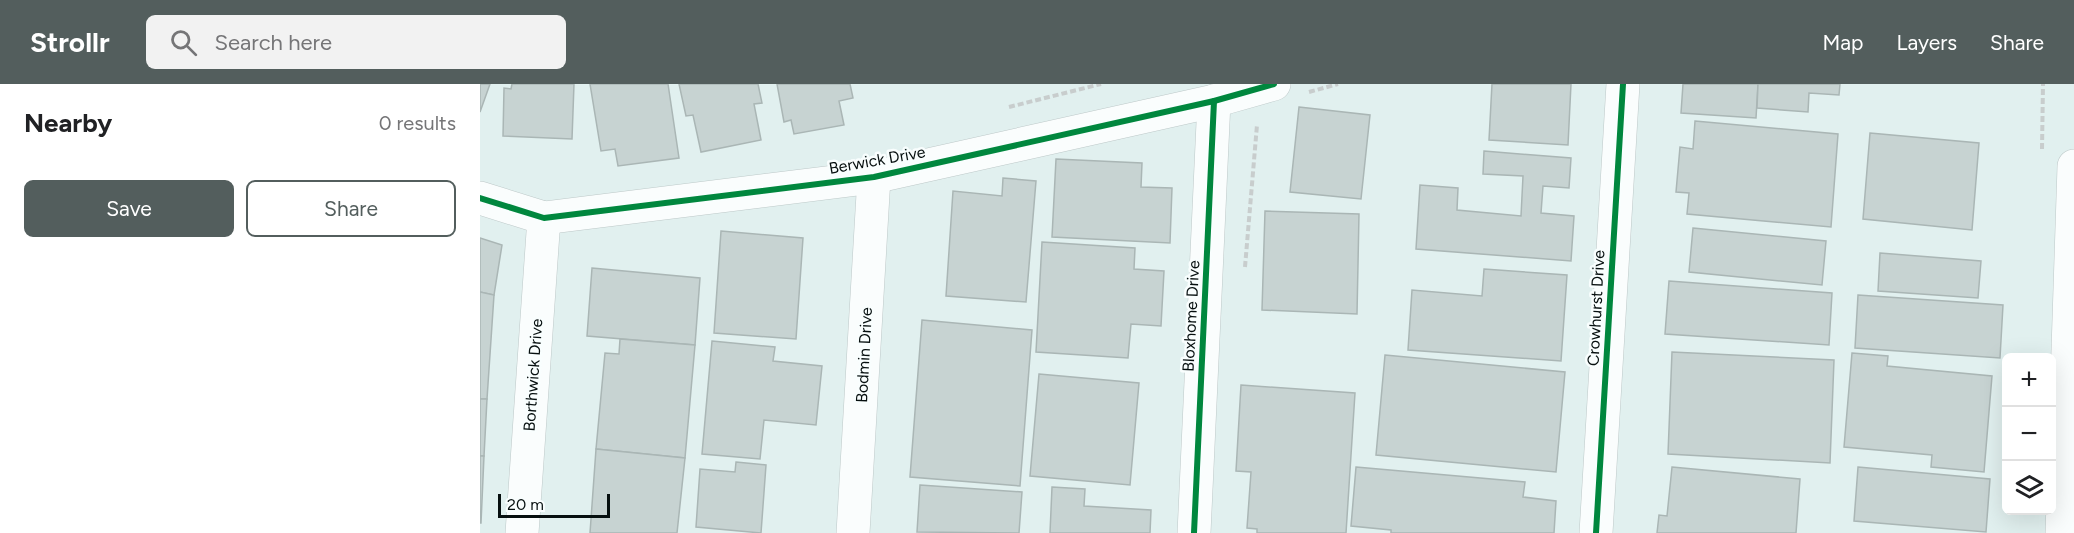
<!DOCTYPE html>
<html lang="en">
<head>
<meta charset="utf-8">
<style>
  :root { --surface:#fff; --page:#f2f2f2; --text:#202124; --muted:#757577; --line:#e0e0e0; --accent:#535e5d }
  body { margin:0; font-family:Figtree,sans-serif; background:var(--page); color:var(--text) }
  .controls { position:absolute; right:18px; bottom:18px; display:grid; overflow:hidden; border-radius:9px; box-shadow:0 6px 24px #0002 }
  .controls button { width:54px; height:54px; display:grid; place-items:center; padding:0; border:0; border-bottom:2px solid var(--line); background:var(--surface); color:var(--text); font:30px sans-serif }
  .scale { position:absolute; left:18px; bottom:15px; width:112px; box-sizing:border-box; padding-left:6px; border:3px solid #060f0f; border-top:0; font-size:16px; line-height:21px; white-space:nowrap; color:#060f0f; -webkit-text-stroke:4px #f9fefe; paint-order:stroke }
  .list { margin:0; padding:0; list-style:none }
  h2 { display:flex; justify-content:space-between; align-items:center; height:78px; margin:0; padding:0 24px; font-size:26px }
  h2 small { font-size:20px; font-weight:400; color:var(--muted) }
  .actions { display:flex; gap:12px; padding:18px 24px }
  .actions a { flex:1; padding:14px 0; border:2px solid var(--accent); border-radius:9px; text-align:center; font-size:21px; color:var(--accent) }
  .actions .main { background:var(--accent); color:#fff }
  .icon { flex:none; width:33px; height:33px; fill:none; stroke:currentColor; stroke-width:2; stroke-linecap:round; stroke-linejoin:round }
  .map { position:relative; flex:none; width:1594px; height:449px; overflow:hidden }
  header { display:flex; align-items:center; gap:36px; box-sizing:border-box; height:84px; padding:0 30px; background:var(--accent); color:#fff }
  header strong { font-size:28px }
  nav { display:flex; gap:33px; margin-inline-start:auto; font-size:21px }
  .search { width:420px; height:54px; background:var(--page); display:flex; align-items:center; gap:15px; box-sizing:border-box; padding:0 21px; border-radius:9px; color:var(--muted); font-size:22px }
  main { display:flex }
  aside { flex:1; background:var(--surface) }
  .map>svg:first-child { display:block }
</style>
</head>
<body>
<header>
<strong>Strollr</strong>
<div class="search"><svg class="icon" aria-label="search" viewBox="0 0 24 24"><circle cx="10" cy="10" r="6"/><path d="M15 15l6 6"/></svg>Search here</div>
<nav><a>Map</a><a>Layers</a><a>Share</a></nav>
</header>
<main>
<aside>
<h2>Nearby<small>0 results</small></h2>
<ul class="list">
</ul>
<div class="actions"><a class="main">Save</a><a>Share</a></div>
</aside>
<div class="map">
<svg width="1594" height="449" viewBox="0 0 1594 449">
  <rect width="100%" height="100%" fill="#e1f0ef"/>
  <g fill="#c7d3d2" stroke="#aab6b5" stroke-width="1.5">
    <polygon points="0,0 10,0 0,28"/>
    <polygon points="32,0 94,0 92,55 23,52 24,4 31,5"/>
    <polygon points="110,0 188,0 199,74 138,82 135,65 121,67"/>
    <polygon points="199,0 278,0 282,19 274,20 281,56 221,68 213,31 206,32"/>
    <polygon points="297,0 370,0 373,14 359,17 364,41 314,50 311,36 304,38"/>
    <polygon points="1012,0 1091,0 1088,61 1009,56"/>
    <polygon points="1203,0 1278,0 1276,34 1201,29"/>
    <polygon points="1278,0 1360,0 1359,11 1329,9 1328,28 1277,24"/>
    <polygon points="819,23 890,31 881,115 810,108"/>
    <polygon points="1215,37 1358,50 1351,143 1207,130 1209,109 1196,108 1200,63 1213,65"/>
    <polygon points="1390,49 1499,59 1492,146 1383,135"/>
    <polygon points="1004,67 1091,74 1089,104 1063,102 1061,129 1094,132 1091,177 936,165 940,101 978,104 977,126 1041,132 1043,92 1003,90"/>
    <polygon points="576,75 662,79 661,103 692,104 690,159 572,153"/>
    <polygon points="523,94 556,97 546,218 466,212 473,107 522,112"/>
    <polygon points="785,127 879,130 877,230 782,226"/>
    <polygon points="1213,144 1346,157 1342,201 1209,188"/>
    <polygon points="241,147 323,154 316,255 234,249"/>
    <polygon points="0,154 22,161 14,211 0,208"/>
    <polygon points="562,158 655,164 654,185 684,187 681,242 651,240 648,274 556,268"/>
    <polygon points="1400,169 1501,177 1498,214 1398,207"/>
    <polygon points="112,184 220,194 215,261 107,252"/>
    <polygon points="1004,185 1087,191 1081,277 928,266 932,206 1002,212"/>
    <polygon points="1189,197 1352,209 1349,261 1185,250"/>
    <polygon points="0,208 14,211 7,315 0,315"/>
    <polygon points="1378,211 1523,221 1520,274 1375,264"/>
    <polygon points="442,236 552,246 540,402 430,393"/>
    <polygon points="140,255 215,261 205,374 116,365 125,269 139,270"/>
    <polygon points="232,257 295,263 293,277 342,282 336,341 284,336 280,375 222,370"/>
    <polygon points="1192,268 1354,276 1350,379 1188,370"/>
    <polygon points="1372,269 1408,272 1407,282 1512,292 1504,388 1451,383 1452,371 1364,363"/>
    <polygon points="905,271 1085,288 1076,388 896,371"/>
    <polygon points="559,290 659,299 650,401 550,392"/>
    <polygon points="761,301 875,309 866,449 777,449 777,445 767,444 771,388 756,387"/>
    <polygon points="0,315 7,315 4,372 0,372"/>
    <polygon points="116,365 205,374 197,449 110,449"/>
    <polygon points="0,372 4,372 1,439 0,439"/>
    <polygon points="256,378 286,381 281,449 216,443 220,385 255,388"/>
    <polygon points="876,383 1045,398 1043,413 1076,417 1074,449 911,449 911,446 871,442"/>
    <polygon points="1192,383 1320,395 1316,449 1177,449 1179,431 1187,432"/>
    <polygon points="1378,383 1510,395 1506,448 1374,437"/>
    <polygon points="440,401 542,408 539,449 437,448"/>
    <polygon points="572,403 605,405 604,422 671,426 670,449 570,449"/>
  </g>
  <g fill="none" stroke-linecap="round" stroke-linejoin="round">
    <defs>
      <g id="street">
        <polyline points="0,114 64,134 394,93 734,17 794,0"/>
        <polyline points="42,449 64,134"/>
        <polyline points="373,449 394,93"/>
        <polyline points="714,449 734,17"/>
        <polyline points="1116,449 1143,0"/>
        <polyline points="1582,449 1594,82"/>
      </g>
    </defs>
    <use href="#street" stroke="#bdc8c8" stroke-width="34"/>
    <g stroke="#c8cdcd" stroke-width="4" stroke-dasharray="6 3" stroke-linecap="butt">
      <polyline points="829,8 858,0"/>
      <polyline points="529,23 621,0"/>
      <polyline points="1562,65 1563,0"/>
      <polyline points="765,183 777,41"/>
    </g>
    <use href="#street" stroke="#fafdfd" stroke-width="33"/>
    <defs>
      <g id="cycleway">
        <polyline points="0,114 64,134 394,93 734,17 794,0"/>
        <polyline points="714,449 734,17"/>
        <polyline points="1116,449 1143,0"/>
      </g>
    </defs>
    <use href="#cycleway" stroke="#f9fefe" stroke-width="10"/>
    <use href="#cycleway" stroke="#00873e" stroke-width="6"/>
  </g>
  <g text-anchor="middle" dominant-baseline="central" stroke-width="5" stroke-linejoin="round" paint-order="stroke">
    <g font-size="16" fill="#060f0f" stroke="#f9fefe">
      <text transform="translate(397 76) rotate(-10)">Berwick Drive</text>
      <text transform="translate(1116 224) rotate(-87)">Crowhurst Drive</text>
      <text transform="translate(711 232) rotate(-87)">Bloxhome Drive</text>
      <text transform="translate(384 271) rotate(-87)">Bodmin Drive</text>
      <text transform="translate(53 291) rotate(-86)">Borthwick Drive</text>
    </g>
  </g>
</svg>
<div class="controls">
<button>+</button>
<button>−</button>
<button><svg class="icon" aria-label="layers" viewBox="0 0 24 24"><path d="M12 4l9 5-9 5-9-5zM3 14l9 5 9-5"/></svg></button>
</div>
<div class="scale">20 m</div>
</div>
</main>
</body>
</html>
